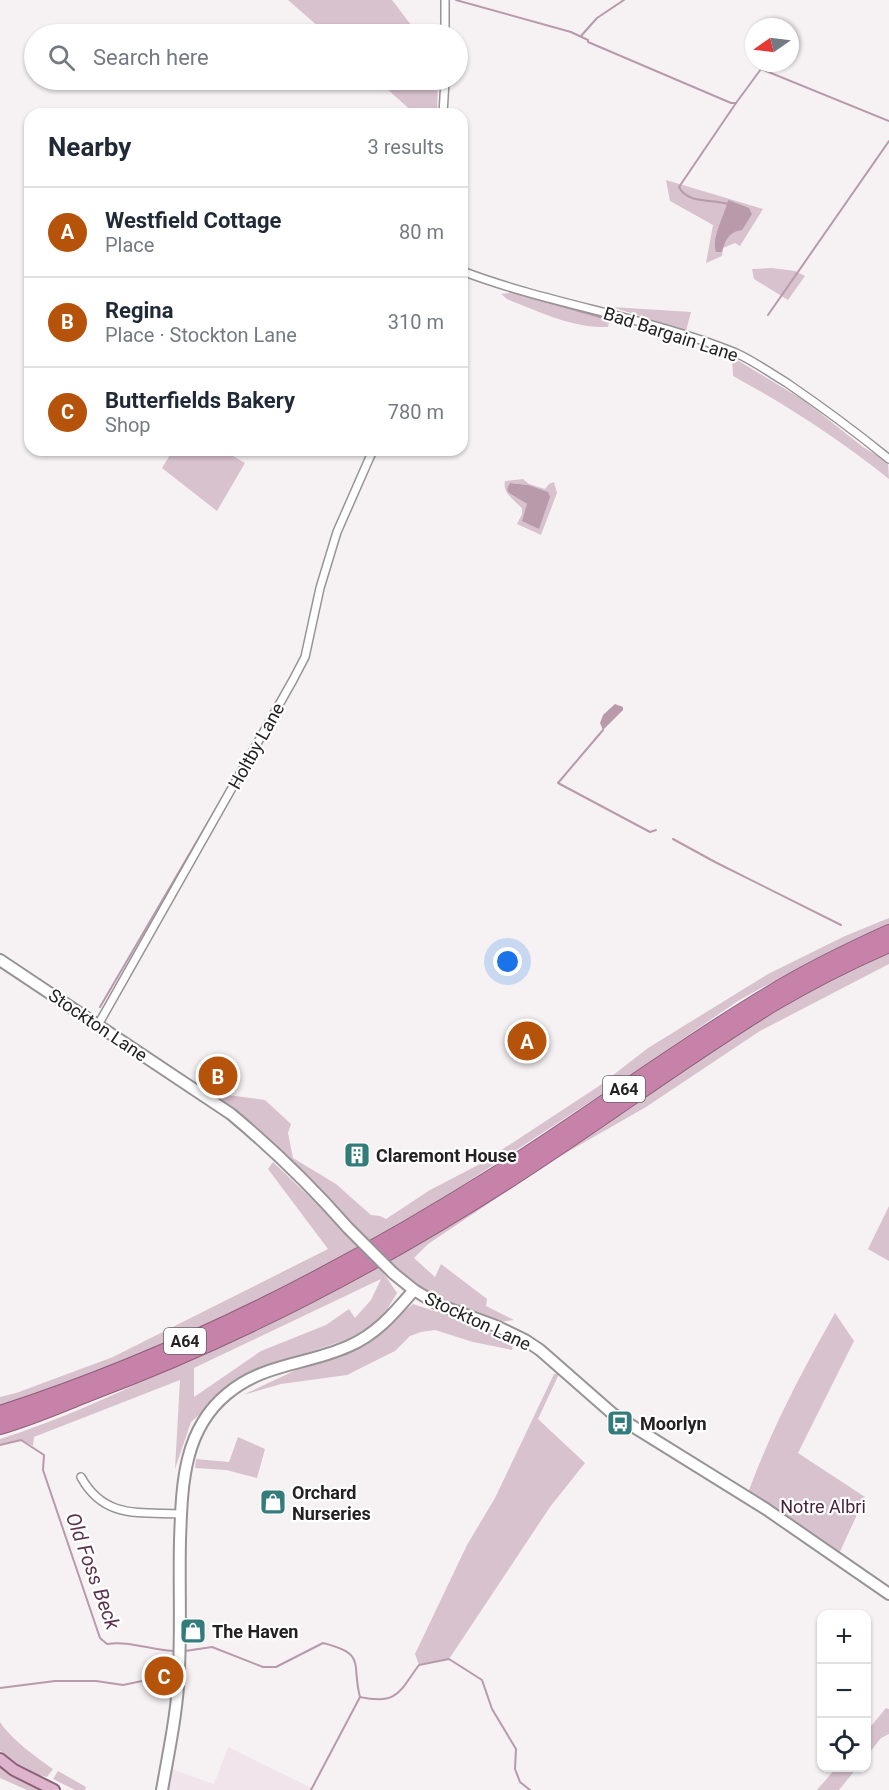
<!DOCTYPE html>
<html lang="en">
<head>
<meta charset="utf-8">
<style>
  :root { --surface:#fff; --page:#f2f2f3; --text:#1f2937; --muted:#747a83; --line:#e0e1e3; --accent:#b45309 }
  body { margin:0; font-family:Roboto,sans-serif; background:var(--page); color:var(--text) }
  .controls { position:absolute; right:18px; bottom:18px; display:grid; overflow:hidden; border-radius:12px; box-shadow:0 2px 4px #0004 }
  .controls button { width:54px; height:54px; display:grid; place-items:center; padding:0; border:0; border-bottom:2px solid var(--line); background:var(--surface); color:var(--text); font:30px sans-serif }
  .compass { position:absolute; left:745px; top:18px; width:54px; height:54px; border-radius:50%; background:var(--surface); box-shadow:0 2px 4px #0004; rotate:256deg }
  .you { position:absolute; left:508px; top:962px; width:21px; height:21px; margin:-15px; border:4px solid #fff; border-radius:50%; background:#1a73e8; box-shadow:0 0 0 9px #1a73e833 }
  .badge { display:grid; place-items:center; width:39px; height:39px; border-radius:50%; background:var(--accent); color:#fff; font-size:20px; font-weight:700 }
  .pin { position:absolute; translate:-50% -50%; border:3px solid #fff; box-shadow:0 2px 6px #0006 }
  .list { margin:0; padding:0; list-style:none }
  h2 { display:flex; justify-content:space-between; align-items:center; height:78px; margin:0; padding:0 24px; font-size:26px }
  h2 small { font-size:20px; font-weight:400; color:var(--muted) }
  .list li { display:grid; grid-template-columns:39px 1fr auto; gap:18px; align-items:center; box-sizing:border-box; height:90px; padding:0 24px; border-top:2px solid var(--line) }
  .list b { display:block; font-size:22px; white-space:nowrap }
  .list p { margin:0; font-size:20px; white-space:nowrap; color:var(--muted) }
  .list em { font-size:20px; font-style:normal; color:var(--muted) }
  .icon { flex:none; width:33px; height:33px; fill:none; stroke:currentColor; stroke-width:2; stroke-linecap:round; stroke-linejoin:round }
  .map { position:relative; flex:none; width:889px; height:1790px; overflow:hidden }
  .search { position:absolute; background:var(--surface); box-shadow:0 2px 4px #0004; left:24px; top:24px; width:444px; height:66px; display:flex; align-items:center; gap:15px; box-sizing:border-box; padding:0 21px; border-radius:33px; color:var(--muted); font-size:22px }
  .panel { position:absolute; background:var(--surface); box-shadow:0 2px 4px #0004; left:24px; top:108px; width:444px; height:348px; border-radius:18px }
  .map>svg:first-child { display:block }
</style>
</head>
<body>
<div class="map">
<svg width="889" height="1790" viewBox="0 0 889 1790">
  <rect width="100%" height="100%" fill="#f6f2f4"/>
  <polygon fill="#f1e5eb" points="228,1747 312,1788 311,1790 165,1790 169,1768 214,1784"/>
  <g fill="#d8c2ce" fill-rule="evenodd">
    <polygon points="288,0 392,0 418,34 327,34"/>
    <polygon points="377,80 438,80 437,114 415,114"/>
    <polygon points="666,180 763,209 740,246 735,243 723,248 722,256 706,263 713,225 670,201"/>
    <polygon points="772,268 795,271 805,276 788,300 754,279 752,269"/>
    <path d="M 510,293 L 583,310 L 610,318 L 608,327 C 572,328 540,312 507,299 L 501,294 Z"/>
    <polygon points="612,307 691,312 686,331"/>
    <path d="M 732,357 L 805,401 L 863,447 L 888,462 L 889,479 C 840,440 788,406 733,376 Z"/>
    <polygon points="173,450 223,450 245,463 217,511 162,468"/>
    <path d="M 523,479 L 529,484 L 545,489 L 549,484 L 554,482 L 557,493 L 541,535 L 517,524 L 522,514 L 522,508 C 514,500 502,493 505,481 ZM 510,483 L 528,485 L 539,529 L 527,504 L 509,493 Z"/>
    <polygon points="889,918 889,925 763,987 738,1001 605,1092 449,1194 369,1241 257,1128 219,1098 221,1094 265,1100 291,1124 288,1133 293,1158 336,1184 371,1215 380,1216 386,1219 430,1190 480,1164 599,1086 648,1048 768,974 845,936"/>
    <polygon points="889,953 889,964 760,1031 646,1107 557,1158 428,1244 414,1258 435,1277 441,1264 487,1299 486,1306 514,1320 500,1322 463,1310 425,1290 385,1258 789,1000"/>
    <polygon points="273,1162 362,1247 191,1333 77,1379 0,1407 0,1397 16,1393 113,1357 328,1249 268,1169"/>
    <polygon points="889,1206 889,1261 868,1249"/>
    <path d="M 378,1265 L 397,1293 L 382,1318 L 360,1335 L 247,1373 L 191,1422 L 175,1469 L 180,1380 L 34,1437 L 33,1446 L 21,1440 L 0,1445 L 0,1439 C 57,1421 111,1396 165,1371 C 237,1337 307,1301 378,1265 ZM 381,1279 L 371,1300 L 355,1318 L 349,1309 L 326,1325 L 261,1351 L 194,1397 L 194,1368 Z"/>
    <polygon points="413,1304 446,1315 514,1342 512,1350 473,1342 435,1330 421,1332 410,1336 395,1351 347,1375 281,1384 243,1395 298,1369 340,1357 361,1346"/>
    <path d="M 835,1313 L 854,1341 L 798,1453 L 865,1497 L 839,1554 L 748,1493 C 771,1430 802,1371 835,1313 Z"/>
    <polygon points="554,1374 559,1374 538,1419 585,1463 550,1507 449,1659 419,1665 415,1654 467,1545 495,1498"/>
    <polygon points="238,1437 265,1449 257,1478 226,1470 195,1468 196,1459 229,1462"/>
    <polygon points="886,1708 889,1709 889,1734 881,1738 867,1756 867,1731"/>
    <path d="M 0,1722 C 11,1739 36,1757 53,1769 L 47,1777 L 30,1773 L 0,1751 Z"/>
    <polygon points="0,1767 5,1771 42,1790 27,1790 0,1778"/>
    <polygon points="836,1768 857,1768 839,1790 817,1790"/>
    <polygon points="58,1771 86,1787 85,1790 75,1790 53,1779"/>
  </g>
  <g fill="#b89aab">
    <path d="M 728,200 L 749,208 L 752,214 L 742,230 C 728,232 725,241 722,252 L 716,252 C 711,237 725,215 728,200 Z"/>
    <polygon points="510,483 528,485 548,492 550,497 539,529 522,521 527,504 509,493 507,489"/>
    <polygon points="615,704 623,707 623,710 603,730 600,723 603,715"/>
  </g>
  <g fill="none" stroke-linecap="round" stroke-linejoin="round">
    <g stroke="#b89aab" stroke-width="2">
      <polyline points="456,0 571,32 588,40 588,42 731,103 736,103"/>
      <polyline points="581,36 597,18 624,0"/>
      <path d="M 728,204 C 712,199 687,204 679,187 L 736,103 L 761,69 L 889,121"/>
      <polyline points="509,291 607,319"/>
      <polyline points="768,315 889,141"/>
      <polyline points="603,730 558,783 650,832 656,830"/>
      <polyline points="673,839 715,862 841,925"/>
      <polyline points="100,1007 249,752"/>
      <path d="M 0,1445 L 21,1440 L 44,1455 L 43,1470 L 100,1638 L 107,1644 C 129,1640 153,1651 176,1651"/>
      <path d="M 185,1651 L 212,1647 L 263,1667 L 276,1667 L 323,1643 C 367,1654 351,1663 360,1697 C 398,1705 399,1692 419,1665 L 449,1659 L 482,1680 L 492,1709 L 516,1749 L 515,1769 L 520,1782 L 530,1790"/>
      <polyline points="0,1688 55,1681 96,1681 123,1685 142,1681 150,1675"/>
      <polyline points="311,1790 360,1697"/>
    </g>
    <defs>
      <g id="street">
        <polyline points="445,0 445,34"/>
        <polyline points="443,114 445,80"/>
        <path d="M 462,271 C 551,305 648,317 736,353 C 754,361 770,373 787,383 C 822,407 856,432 889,459"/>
        <polyline points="98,1025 293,680 305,657 320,588 337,532 373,450"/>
        <path d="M 81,1477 C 104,1519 139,1512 181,1514"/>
      </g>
      <g id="secondary">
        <path d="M 0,960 L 231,1114 C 273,1149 312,1187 348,1228"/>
        <polyline points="393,1273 414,1290 439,1305 496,1326 525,1340 540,1350 613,1414 766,1509 889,1594"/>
        <path d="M 162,1790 C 169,1750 178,1709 179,1668 C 181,1626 179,1583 180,1540 C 182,1488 182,1431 227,1394 C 264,1363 307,1365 349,1346 C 377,1334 395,1312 414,1290"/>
      </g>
      <polyline id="primary" points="0,1759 14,1770 54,1790"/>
      <g id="highway">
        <path d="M 0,1413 C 176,1356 343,1271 499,1172 C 590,1115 675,1050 767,995 C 806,971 847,951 889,932"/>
        <path d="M 0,1427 C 31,1418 61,1405 91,1393 C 237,1338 377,1265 508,1181 C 599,1123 684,1058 775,1003 C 812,981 850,962 889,945"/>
      </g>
    </defs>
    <use href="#street" stroke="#989496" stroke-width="10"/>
    <use href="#secondary" stroke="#989496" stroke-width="14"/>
    <use href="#primary" stroke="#8e607a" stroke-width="14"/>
    <use href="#highway" stroke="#8e607a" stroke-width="16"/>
    <use href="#street" stroke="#fff" stroke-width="7"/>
    <use href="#secondary" stroke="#fff" stroke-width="10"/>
    <use href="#primary" stroke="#ddb4cc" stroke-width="10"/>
    <use href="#highway" stroke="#c782aa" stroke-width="14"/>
    <defs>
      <polyline id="secondary-bridge" points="348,1228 393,1273"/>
    </defs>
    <use href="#secondary-bridge" stroke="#989496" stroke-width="14" stroke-linecap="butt"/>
    <use href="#secondary-bridge" stroke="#fff" stroke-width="10"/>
  </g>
  <defs>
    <symbol id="building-square" viewBox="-11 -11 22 22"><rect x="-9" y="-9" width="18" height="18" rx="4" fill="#337c7b" stroke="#fff"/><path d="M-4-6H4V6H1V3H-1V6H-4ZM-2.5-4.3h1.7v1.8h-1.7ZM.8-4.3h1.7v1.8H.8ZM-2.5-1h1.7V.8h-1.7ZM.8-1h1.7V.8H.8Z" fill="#fff"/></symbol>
    <symbol id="bus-square" viewBox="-11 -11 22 22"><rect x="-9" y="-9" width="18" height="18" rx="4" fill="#337c7b" stroke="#fff"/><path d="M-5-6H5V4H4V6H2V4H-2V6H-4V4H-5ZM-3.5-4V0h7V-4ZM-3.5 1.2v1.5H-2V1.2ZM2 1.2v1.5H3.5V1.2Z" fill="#fff"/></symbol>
    <symbol id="shop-square" viewBox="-11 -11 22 22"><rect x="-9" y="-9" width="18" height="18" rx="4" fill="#337c7b" stroke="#fff"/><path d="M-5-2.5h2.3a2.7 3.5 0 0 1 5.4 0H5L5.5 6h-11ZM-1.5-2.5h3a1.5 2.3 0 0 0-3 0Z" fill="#fff"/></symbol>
  </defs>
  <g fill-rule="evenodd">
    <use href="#building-square" x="342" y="1140" width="30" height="30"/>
    <use href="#bus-square" x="605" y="1408" width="30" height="30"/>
    <use href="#shop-square" x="258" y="1487" width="30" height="30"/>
    <use href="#shop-square" x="178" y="1616" width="30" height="30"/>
  </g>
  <g text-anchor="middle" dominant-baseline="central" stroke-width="4.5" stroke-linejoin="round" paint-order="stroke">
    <g fill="#fff" stroke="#656464" stroke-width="1.5">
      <rect x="603" y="1076" width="42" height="26" rx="4.5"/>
      <rect x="164" y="1328" width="42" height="26" rx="4.5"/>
    </g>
    <g font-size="16" font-weight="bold" fill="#232122">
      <text x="624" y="1089">A64</text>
      <text x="185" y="1341">A64</text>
    </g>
    <g font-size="18" fill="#232122" stroke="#fff">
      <text transform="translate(671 334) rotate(18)">Bad Bargain Lane</text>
      <text transform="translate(256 746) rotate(-61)">Holtby Lane</text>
      <text transform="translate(98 1025) rotate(34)">Stockton Lane</text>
      <text transform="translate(478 1321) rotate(25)">Stockton Lane</text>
    </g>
    <g font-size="18" font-weight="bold" fill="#232122" stroke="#fff" text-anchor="start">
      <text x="376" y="1155">Claremont House</text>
      <text x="640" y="1423">Moorlyn</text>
      <text x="292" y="1492">Orchard<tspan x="292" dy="21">Nurseries</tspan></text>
      <text x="212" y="1631">The Haven</text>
    </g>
    <g font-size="18" fill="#481f39" stroke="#fff">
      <text x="823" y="1506">Notre Albri</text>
    </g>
    <g font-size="20" font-style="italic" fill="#5d324c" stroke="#fff">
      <text transform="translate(93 1571) rotate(70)">Old Foss Beck</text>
    </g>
  </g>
</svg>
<div class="controls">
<button>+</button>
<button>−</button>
<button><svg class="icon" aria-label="locate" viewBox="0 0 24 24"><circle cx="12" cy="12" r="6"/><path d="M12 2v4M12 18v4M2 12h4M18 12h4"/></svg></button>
</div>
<svg class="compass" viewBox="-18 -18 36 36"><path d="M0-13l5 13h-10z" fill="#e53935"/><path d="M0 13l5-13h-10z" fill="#747a83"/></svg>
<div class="you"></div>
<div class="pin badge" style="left:527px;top:1041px">A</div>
<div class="pin badge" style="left:218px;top:1076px">B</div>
<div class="pin badge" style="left:164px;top:1676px">C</div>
<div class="search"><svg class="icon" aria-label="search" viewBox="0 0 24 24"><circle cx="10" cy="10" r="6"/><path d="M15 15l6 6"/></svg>Search here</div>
<section class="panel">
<h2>Nearby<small>3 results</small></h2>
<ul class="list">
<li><span class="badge">A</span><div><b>Westfield Cottage</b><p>Place</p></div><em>80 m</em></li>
<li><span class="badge">B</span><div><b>Regina</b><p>Place · Stockton Lane</p></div><em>310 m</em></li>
<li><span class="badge">C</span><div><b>Butterfields Bakery</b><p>Shop</p></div><em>780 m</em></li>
</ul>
</section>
</div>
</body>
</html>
